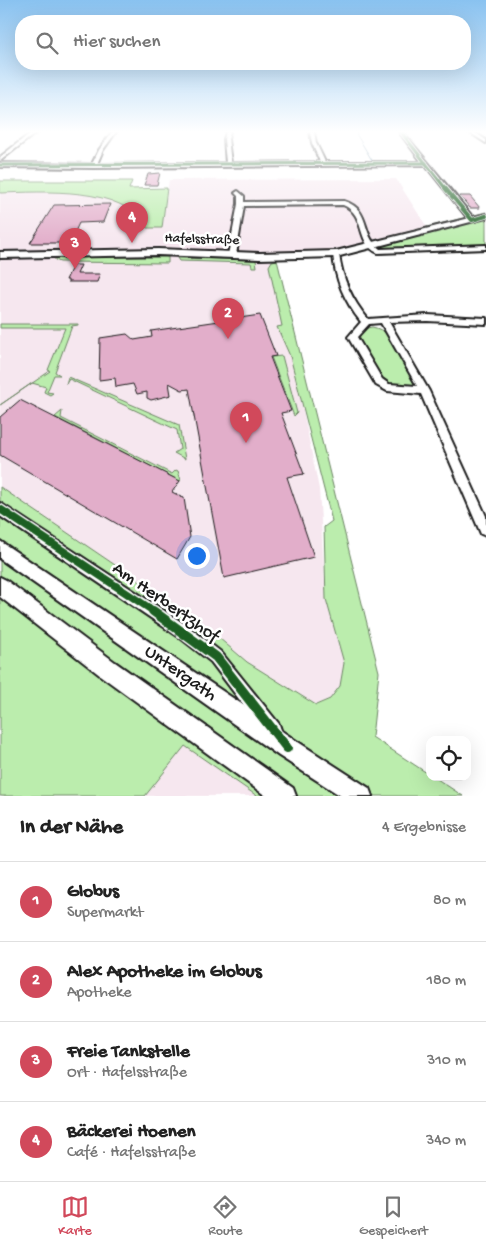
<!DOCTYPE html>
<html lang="de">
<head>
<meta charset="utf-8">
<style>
  :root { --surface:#fff; --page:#f6f6f6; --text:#222; --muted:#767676; --line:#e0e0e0; --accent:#d1495b }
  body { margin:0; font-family:"Gochi Hand",sans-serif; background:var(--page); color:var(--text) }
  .controls { position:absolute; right:15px; bottom:15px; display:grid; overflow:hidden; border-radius:10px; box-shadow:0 5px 20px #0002 }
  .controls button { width:45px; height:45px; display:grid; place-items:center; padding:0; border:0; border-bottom:1px solid var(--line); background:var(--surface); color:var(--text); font:25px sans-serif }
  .you { position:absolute; left:196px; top:555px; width:18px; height:18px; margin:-12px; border:4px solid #fff; border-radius:50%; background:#1a73e8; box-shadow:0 0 0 8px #1a73e833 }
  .badge { display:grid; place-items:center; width:32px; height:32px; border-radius:50%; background:var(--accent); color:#fff; font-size:16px; font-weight:700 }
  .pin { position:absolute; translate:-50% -41px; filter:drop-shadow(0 1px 2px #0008) }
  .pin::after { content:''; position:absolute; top:26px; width:18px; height:15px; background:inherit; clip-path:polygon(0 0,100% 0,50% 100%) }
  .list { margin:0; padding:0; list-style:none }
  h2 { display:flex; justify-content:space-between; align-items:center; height:65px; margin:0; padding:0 20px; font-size:21px }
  h2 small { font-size:16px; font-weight:400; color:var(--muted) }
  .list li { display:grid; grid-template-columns:32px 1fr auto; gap:15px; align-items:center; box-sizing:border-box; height:80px; padding:0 20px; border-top:1px solid var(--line) }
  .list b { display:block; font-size:19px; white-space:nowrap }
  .list p { margin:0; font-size:16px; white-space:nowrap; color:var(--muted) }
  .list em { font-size:16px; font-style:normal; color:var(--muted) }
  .icon { flex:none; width:28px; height:28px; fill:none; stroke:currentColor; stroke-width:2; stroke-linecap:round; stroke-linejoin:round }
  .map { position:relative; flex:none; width:486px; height:796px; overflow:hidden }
  .search { position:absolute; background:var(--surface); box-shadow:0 5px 20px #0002; left:15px; right:15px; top:15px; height:55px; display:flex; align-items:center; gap:12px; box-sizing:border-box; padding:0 18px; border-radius:20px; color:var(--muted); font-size:19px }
  .sheet { height:385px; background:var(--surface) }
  nav { display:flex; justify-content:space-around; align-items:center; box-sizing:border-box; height:70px; border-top:1px solid var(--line); background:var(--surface); font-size:14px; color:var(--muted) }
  nav a { display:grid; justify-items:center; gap:2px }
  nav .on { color:var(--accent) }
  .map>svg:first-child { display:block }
</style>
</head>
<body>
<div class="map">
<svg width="486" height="796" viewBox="0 0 486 796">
  <rect width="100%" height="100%" fill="#fff"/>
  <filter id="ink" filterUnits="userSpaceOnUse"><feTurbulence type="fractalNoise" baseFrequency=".02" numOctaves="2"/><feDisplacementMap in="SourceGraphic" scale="10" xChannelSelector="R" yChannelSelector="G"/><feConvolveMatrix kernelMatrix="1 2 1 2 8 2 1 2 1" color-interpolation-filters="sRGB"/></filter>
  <g filter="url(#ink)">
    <g fill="#f6e7ef">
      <polygon points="396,179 427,227 361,244 329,250 280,252 277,260 273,262 319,489 326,599 344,663 340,686 330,699 316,705 247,662 205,626 0,487 0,189 101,193 162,228 169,180"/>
      <polygon points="185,745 257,796 145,796"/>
    </g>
    <g fill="#bbedad" stroke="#6c8464">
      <path d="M 0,181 L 132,181 L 129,189 L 167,188 L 162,228 L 147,228 C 123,185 43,192 0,193 Z"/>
      <polygon points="486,212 486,248 377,253 361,244"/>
      <polygon points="55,257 168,257 168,263 60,262 55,260"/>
      <polygon points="177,258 256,260 257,267 252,267 251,263 179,261"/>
      <polygon points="277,260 379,672 372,737 430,775 430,777 434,777 463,796 257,796 185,746 145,796 0,796 0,487 205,626 247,662 316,705 330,699 340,686 344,663 326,599 324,527 332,521 290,356 277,327 282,326 269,266 272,261"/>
      <polygon points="0,324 78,324 78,325 72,326 55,372 60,375 54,375 47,392 53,393 50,395 44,392 46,387 32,383 0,405 50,371 48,370 65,328 0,328"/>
      <path d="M 372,327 C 396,331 405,362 415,381 L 416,385 C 408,388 392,386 385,382 C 378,379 375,370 371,364 C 364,352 349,330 372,327 Z"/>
      <polygon points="282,356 297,413 294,416 271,357"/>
      <polygon points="68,377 179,425 185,459 174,453 180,449 177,430 69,379 66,384"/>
      <polygon points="62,411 61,418 172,474 176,470 178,471 181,480 180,481 55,417"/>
    </g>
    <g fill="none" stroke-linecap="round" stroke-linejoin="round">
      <polyline stroke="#698ca2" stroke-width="1" points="355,132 373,162"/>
    </g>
    <g fill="#e2aeca" stroke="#1c1c1c">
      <polygon points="160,173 157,185 144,185 148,174"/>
      <polygon points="460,196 470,196 480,208 470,208"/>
      <polygon points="110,204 103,222 79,223 72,238 78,243 67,247 59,243 30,243 54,205"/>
      <polygon points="73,265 81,265 77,274 100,274 97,282 68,282 68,280 66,280"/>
      <polygon points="260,315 276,356 270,357 291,411 281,413 304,474 287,477 314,557 224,578 189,389 182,390 169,383 171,395 151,400 147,398 147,392 137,394 133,384 116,387 115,378 99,380 100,338 127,334 134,340 152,337 151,331"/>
      <polygon points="20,400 180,481 172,492 184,498 190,537 177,559 0,455 0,417"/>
    </g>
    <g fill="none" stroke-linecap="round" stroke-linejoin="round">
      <defs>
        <g id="minor">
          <polygon points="32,132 37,132 0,161 0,157"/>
          <polygon points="112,132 116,132 103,150 97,164 226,163 224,139 226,132 230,132 228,139 231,163 320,162 312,143 310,132 314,132 316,143 325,162 422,162 399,132 403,132 475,220 470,221 425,165 94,168 0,167 0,163 92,164 99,150"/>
          <polygon points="469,132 474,132 486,140 486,143"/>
          <path d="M 238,191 L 244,196 L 244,202 L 344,201 C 372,210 360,234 380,249 L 486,245 L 486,249 L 378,253 C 355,243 367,215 343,205 L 244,206 L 236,255 L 232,257 L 228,255 L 238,204 L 238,196 L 235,193 Z"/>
          <path d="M 336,252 L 339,254 C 342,279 352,300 368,319 L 427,315 L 486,318 L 486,324 L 427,321 L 389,322 L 429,391 L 486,516 L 486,536 L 481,534 L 421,394 L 387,391 L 376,385 L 348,337 L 361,322 C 345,302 335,280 333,254 ZM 381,323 L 417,386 L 389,384 L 382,379 L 357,337 L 369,324 Z"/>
          <polygon points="0,503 189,627 221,652 279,724 281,730 279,736 273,738 267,736 211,662 179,637 0,516"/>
        </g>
        <g id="major">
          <polygon points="486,214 486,218 336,257 259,259 158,255 0,258 0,252 158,249 259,253 336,251"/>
          <polygon points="0,541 295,740 369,788 372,796 341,796 279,756 0,559"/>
          <polygon points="0,577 6,580 115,662 293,788 296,796 266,796 101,676 0,597"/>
        </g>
      </defs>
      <use href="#minor" stroke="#1c1c1c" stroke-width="4"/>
      <use href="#major" stroke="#1c1c1c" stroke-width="4"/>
      <use href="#minor" fill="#fff" fill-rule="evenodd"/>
      <use href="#major" fill="#fff" fill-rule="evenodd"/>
      <defs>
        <g id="cycleway-far3">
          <polyline points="401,132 446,189"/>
          <polyline points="0,165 426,163"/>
        </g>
        <polyline id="cycleway-far2" points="445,188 472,220 486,216"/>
        <polyline id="cycleway-far1" points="0,509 155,612"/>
        <polyline id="cycleway" points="153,611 216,657 287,748"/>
      </defs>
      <use href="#cycleway-far3" stroke="#fff" stroke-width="4.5"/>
      <use href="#cycleway-far2" stroke="#fff" stroke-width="5.5"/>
      <use href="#cycleway-far1" stroke="#fff" stroke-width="11"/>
      <use href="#cycleway" stroke="#fff" stroke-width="13"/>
      <use href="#cycleway-far3" stroke="#1b5e20" stroke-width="3"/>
      <use href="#cycleway-far2" stroke="#1b5e20" stroke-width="4"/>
      <use href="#cycleway-far1" stroke="#1b5e20" stroke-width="8"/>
      <use href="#cycleway" stroke="#1b5e20" stroke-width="10"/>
    </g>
  </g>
  <linearGradient id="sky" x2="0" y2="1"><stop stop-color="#89c2f0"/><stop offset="0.54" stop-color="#fff"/><stop offset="1" stop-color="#fff" stop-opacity="0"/></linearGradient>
  <rect width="486" height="244" fill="url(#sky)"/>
  <g text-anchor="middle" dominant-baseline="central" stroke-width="5" stroke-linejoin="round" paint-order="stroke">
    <g font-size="14" fill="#1c1c1c" stroke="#fff">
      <text transform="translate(202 240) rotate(2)">Hafelsstraße</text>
    </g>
    <g font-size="19" fill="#1c1c1c" stroke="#fff">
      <text transform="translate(165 603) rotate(35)">Am Herbertzhof</text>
      <text transform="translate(180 674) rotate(35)">Untergath</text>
    </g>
  </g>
</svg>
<div class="controls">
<button><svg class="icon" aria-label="locate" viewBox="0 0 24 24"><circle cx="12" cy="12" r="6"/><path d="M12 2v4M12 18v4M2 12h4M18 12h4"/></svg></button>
</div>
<div class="you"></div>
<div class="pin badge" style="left:246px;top:443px">1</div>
<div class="pin badge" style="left:228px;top:339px">2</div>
<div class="pin badge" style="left:75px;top:269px">3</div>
<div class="pin badge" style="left:132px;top:243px">4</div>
<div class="search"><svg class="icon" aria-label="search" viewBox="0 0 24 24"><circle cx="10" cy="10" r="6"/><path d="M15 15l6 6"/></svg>Hier suchen</div>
</div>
<section class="sheet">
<h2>In der Nähe<small>4 Ergebnisse</small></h2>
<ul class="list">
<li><span class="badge">1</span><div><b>Globus</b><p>Supermarkt</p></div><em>80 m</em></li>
<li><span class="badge">2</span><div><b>Alex Apotheke im Globus</b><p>Apotheke</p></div><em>180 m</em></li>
<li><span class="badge">3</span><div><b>Freie Tankstelle</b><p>Ort · Hafelsstraße</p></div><em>310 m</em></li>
<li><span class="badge">4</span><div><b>Bäckerei Hoenen</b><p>Café · Hafelsstraße</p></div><em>340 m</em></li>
</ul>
</section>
<nav>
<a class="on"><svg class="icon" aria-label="map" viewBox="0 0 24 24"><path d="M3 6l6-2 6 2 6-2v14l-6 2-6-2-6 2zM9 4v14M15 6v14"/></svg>Karte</a>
<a><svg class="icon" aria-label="directions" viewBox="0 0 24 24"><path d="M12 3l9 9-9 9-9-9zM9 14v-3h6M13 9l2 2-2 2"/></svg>Route</a>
<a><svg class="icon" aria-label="saved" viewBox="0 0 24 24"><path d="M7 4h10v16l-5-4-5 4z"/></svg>Gespeichert</a>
</nav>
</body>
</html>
